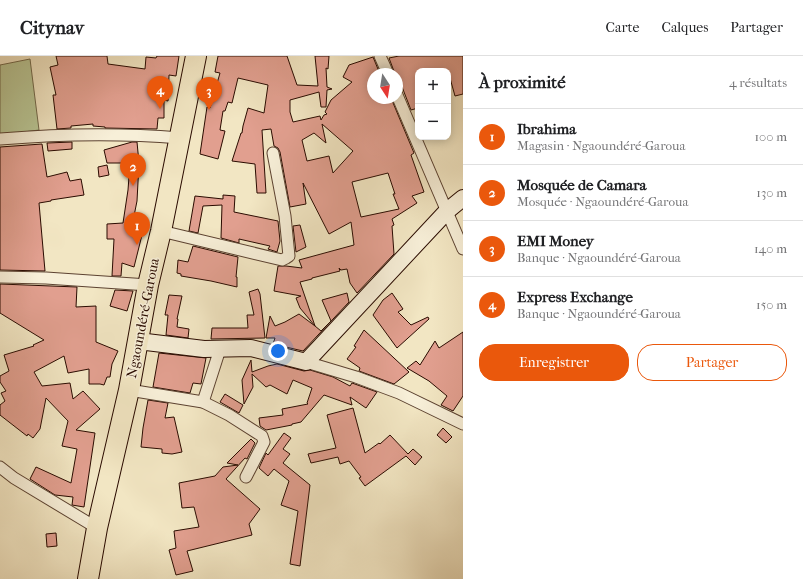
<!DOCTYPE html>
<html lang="fr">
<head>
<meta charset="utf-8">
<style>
  :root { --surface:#fff; --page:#f6f6f6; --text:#202124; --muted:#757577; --line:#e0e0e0; --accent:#ea580c }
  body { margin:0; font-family:"IM FELL French Canon",serif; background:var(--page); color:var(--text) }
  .controls { position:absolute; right:12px; top:12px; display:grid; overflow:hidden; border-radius:8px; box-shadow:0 2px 10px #0003 }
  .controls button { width:36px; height:36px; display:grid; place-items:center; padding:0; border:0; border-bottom:1px solid var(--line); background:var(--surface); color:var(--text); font:20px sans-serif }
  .compass { position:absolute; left:367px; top:12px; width:36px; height:36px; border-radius:50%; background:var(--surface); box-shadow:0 2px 10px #0003; rotate:168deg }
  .you { position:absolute; left:278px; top:295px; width:14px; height:14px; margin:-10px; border:3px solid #fff; border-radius:50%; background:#1a73e8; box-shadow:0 0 0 6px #1a73e833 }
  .badge { display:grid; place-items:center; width:26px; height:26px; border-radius:50%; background:var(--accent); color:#fff; font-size:13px; font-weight:700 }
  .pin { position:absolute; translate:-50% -33px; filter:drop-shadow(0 1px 2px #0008) }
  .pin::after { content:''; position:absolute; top:21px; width:14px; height:12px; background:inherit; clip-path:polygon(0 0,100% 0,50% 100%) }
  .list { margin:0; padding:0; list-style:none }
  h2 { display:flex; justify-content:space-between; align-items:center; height:52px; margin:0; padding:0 16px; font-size:17px }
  h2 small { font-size:13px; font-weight:400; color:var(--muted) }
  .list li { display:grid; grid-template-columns:26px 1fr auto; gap:12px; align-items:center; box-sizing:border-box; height:56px; padding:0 16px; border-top:1px solid var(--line) }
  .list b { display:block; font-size:15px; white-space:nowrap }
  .list p { margin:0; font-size:13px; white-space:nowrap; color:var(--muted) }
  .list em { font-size:13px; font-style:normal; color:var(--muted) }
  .actions { display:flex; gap:8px; padding:12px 16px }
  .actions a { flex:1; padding:9px 0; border:1px solid var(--accent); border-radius:16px; text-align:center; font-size:14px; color:var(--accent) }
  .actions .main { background:var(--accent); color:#fff }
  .map { position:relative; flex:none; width:463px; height:523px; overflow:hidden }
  header { display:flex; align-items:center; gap:24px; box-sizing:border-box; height:56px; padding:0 20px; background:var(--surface); border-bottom:1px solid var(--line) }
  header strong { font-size:19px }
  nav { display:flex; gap:22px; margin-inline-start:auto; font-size:14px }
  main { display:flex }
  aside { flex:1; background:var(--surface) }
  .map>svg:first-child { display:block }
</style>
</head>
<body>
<header>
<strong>Citynav</strong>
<nav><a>Carte</a><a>Calques</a><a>Partager</a></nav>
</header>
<main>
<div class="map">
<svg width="463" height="523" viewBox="0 0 463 523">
  <rect width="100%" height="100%" fill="#f2e6c3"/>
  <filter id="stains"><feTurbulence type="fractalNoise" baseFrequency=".005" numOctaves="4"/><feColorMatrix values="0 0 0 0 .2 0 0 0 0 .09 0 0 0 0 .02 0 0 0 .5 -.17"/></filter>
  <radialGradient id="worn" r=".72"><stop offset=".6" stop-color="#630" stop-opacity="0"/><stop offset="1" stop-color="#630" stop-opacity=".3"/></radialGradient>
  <polygon fill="#b9c695" stroke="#72684a" points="30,3 39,74 0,79 0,9"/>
  <g fill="#e19f8f" stroke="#2a0b00" fill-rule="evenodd">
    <polygon points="56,0 107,0 108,8 145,13 146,1 156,2 157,0 179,0 176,20 169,19 168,45 164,44 164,62 158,62 157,73 105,72 105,71 93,70 93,68 71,70 71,72 57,73 53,39 56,39 50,11 58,9"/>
    <path d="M 218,0 L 287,0 L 297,29 L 318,30 L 315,0 L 329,0 L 328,13 L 326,12 L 327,31 L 332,33 L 327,34 L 326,51 L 321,51 L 319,36 L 290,44 L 290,56 L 293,66 L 320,60 L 321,64 L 324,59 L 327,58 L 325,56 L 331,44 L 352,26 L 343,21 L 349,9 L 373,1 L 380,18 L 373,18 L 373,42 L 391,42 L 414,97 L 411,99 L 424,136 L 412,140 L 417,147 L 392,163 L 394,169 L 392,170 L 394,198 L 357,237 L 350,227 L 347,213 L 341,214 L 339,212 L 340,215 L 312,222 L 312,223 L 300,226 L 315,270 L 321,275 L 331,265 L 322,244 L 347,237 L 349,246 L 303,295 L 273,288 L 275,282 L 266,282 L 270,260 L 275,270 L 285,266 L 299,258 L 315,270 L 300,252 L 296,242 L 301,240 L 274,235 L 278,210 L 286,210 L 302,212 L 299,204 L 354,189 L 351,166 L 329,178 L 303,127 L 306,148 L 290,151 L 280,96 L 278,92 L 274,90 L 271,73 L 262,74 L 266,137 L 257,137 L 255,108 L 232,105 L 241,77 L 242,77 L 243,70 L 248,52 L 264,57 L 268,29 L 238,22 L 232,47 L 228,46 L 225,55 L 223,55 L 220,74 L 225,75 L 218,103 L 200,98 L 207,51 L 210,52 L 220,17 L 215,16 ZM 322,68 L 353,95 L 333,117 L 329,100 L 307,105 L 302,84 L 314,77 L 326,87 ZM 388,117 L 395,138 L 393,138 L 399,153 L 361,161 L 352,126 Z"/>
    <polygon points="399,0 463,0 463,38 455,40 448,15 418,15 418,52 411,54 397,18 395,18 389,2"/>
    <polygon points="72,86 72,93 48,95 47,87"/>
    <polygon points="132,86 137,86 139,107 137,145 131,175 142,179 134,211 122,207 121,220 112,220 114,183 107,183 107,168 123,167 128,134 130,107 107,107 104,94"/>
    <polygon points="42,88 47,121 67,116 70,125 81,123 84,139 51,144 51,145 39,147 45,215 0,214 0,91"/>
    <polygon points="107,109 109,119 99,121 98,111"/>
    <polygon points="223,139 235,140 234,156 278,165 280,185 277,196 268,193 270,190 239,183 239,187 221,182 222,149 203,150 198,177 189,175 195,140 223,143"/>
    <polygon points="300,169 306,191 296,196 293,170"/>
    <polygon points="193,190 238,201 236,221 237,221 237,231 211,225 181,220 181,218 177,217 178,204 188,206"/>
    <polygon points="0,228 77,231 76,251 96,250 96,286 118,295 112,308 110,321 107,321 104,329 100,328 89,328 89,313 68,317 64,300 34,316 42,330 70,327 73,343 83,335 100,353 76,374 95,377 84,451 72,449 73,441 55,439 30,423 36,411 71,427 77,393 62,390 68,365 46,342 40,373 33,382 28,378 27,380 0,359 0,349 5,345 1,337 6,335 0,326 0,320 9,315 4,299 34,290 33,289 44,284 0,257"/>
    <polygon points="258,233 260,238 265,282 211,283 212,272 248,272 247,259 254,259 249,236"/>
    <polygon points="115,234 133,235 127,255 110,250"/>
    <polygon points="392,237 403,253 398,256 411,269 428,261 429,263 397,292 373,259 383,244"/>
    <polygon points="169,239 182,240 177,263 178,263 177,271 189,273 188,282 166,279 168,259 165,259"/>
    <polygon points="364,274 409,316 394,328 359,315 360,312 347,303 356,291 354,290"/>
    <polygon points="463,276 463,340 453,355 441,349 447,340 429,325 407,312 416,305 420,309 435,285 439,292"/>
    <polygon points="159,297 206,302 201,328 193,327 190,337 153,331"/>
    <polygon points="251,304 252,316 268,310 277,308 304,315 310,314 333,321 350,330 352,327 377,336 366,352 350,341 352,349 324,339 301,366 292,368 292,369 266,374 260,370 259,362 283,359 282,353 308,348 307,347 312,332 293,324 287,338 270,329 266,331 252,318 253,331 244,348 242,324"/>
    <polygon points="225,338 243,349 239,357 220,346"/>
    <polygon points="148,344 168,347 165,362 174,361 182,396 172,398 162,397 162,393 141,391 143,372"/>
    <polygon points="353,352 365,397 379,387 380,388 390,379 408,398 413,393 422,401 415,409 406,400 365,430 359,422 361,421 349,405 340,408 338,401 311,407 308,398 336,392 327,359"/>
    <polygon points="443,372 452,381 446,387 437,379"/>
    <polygon points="284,377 291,382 283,393 290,398 283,407 310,429 300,510 290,508 298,455 281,449 289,425 274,413 268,420 259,412 266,397 268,399"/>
    <polygon points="251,383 255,387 247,403 245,402 226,423 260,453 249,468 252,479 187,495 193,515 176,519 169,494 176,492 174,475 199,471 194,451 182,452 179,427 215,420 223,411 238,409 227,407"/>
    <polygon points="56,477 57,490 47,491 46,478"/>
  </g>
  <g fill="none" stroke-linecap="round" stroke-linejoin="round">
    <defs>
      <g id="street">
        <polyline points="380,0 388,18"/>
        <polyline points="397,39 463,193"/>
        <path d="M 0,83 C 60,78 120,77 180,82"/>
        <polyline points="161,175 282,204 286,202 289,200 285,160 273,97"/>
        <polyline points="0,221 46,222 148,229"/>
        <polyline points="306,306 356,321 399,337 463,368"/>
        <polyline points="129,334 203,346 229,359 262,380 264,386 246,421"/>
        <polyline points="203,346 220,293"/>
        <polyline points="0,411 14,422 97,472"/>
      </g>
      <polyline id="secondary" points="138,285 204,293 251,292 306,306 447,155 463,142"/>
      <polyline id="highway" points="88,523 97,472 129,334 148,229 161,175 196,0"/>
    </defs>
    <use href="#street" stroke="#5c4231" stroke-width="13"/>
    <use href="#secondary" stroke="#2a0b00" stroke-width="18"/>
    <use href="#highway" stroke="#2a0b00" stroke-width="22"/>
    <use href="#street" stroke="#f7efd8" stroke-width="11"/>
    <use href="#secondary" stroke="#f7efd8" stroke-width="16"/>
    <use href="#highway" stroke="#f2e6c3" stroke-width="20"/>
  </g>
  <g text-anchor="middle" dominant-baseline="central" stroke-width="3" stroke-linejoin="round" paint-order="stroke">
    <g font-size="14" fill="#2a0b00" stroke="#f7efd8">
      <text transform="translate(143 262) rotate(-79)">Ngaoundéré-Garoua</text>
    </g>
  </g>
  <rect width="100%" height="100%" filter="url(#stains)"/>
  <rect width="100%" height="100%" fill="url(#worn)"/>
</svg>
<div class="controls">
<button>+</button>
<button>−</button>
</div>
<svg class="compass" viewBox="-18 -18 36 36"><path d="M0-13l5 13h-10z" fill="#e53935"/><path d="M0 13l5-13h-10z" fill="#757577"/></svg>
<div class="you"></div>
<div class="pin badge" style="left:137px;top:189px">1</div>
<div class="pin badge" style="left:133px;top:130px">2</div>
<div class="pin badge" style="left:209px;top:54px">3</div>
<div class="pin badge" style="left:160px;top:53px">4</div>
</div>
<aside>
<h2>À proximité<small>4 résultats</small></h2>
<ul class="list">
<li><span class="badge">1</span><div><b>Ibrahima</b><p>Magasin · Ngaoundéré-Garoua</p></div><em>100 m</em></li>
<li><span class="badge">2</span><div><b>Mosquée de Camara</b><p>Mosquée · Ngaoundéré-Garoua</p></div><em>130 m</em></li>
<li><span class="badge">3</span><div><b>EMI Money</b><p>Banque · Ngaoundéré-Garoua</p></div><em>140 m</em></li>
<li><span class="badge">4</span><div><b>Express Exchange</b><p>Banque · Ngaoundéré-Garoua</p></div><em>150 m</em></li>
</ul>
<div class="actions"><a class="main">Enregistrer</a><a>Partager</a></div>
</aside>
</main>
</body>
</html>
